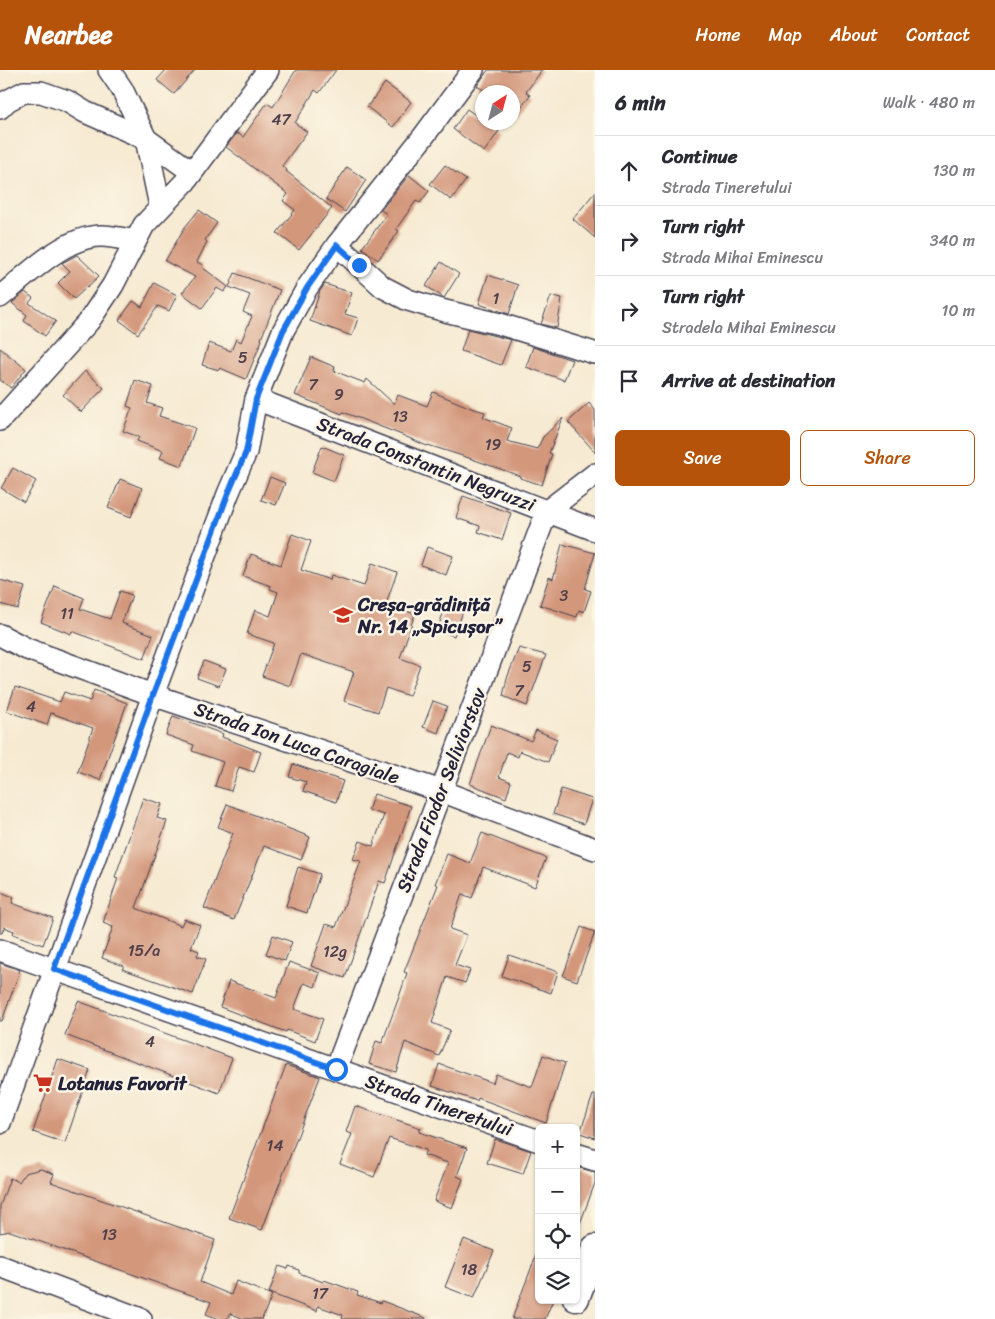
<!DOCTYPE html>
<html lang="en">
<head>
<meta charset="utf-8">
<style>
  :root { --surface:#fff; --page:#f2f2f3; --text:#2b2b33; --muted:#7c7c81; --line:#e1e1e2; --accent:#b45309 }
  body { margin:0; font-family:Sriracha,sans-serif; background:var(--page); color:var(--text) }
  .controls { position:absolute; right:15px; bottom:15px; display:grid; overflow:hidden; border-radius:8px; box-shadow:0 1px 4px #0004 }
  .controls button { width:45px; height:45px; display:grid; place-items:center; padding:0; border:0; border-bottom:1px solid var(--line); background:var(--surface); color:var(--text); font:25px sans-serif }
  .compass { position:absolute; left:475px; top:15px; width:45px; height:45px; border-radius:50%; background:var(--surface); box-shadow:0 1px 4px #0004; rotate:36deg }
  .stop { position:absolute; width:15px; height:15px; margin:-11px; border:4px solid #1a73e8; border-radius:50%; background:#fff }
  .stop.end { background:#1a73e8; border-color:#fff; box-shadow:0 1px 5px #0008 }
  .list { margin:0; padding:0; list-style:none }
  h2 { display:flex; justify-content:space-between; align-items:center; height:65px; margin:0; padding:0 20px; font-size:21px }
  h2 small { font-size:16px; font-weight:400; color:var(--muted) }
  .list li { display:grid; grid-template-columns:32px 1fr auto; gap:15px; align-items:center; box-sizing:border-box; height:70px; padding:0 20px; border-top:1px solid var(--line) }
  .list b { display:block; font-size:19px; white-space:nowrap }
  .list p { margin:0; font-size:16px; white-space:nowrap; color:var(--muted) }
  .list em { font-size:16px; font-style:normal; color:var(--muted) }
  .actions { display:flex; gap:10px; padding:15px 20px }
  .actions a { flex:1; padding:11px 0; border:1px solid var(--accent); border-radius:8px; text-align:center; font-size:18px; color:var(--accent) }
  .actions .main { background:var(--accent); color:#fff }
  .icon { flex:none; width:28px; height:28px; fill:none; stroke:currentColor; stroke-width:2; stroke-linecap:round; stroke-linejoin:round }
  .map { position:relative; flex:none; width:595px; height:1249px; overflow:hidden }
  header { display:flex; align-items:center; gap:30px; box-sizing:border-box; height:70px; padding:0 25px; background:var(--accent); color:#fff }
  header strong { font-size:24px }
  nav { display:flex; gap:28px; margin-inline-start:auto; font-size:18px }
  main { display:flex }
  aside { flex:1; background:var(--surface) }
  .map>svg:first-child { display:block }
</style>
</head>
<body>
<header>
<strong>Nearbee</strong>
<nav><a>Home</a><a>Map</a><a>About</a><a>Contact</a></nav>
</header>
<main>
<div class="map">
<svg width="595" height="1249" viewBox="0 0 595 1249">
  <rect width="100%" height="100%" fill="#fcf5e5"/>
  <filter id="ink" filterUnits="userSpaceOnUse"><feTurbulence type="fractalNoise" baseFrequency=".02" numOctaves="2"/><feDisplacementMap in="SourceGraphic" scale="10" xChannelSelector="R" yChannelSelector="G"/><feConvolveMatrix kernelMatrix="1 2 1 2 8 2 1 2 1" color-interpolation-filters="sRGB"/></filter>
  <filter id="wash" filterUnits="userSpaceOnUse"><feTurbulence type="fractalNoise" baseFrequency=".0096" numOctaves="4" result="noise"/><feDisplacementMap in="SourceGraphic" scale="20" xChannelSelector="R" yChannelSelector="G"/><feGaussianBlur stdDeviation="1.12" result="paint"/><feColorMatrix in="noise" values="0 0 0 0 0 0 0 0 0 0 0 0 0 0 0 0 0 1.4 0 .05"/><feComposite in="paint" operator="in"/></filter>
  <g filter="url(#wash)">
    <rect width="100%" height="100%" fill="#f6ead2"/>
    <g id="blocks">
      <g fill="#d3977c">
        <polygon points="166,0 195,0 174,24 157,10"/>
        <polygon points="296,0 336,0 319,23 315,20 295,53 307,62 282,96 287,100 286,101 332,138 299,180 277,163 295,140 283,131 288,124 226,77 237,63 243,67 267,33 273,37"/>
        <polygon points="488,0 542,0 526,22 530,25 512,49 512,22 487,22 477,16"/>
        <polygon points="385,13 411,32 393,57 367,37"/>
        <polygon points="467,39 482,50 482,52 486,52 499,61 484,82 453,59"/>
        <polygon points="445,95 466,110 451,130 430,114"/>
        <polygon points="347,97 366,110 345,142 326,129"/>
        <polygon points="409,105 429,121 420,133 416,131 396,159 399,161 378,190 362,178 387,144 381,140"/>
        <polygon points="595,122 595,168 573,149"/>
        <polygon points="199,140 217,153 205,170 207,172 197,192 203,195 202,197 228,217 224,222 217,218 202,238 182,223 195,207 165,191 185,157"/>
        <polygon points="77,185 99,206 74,229 58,213 70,201 62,193"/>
        <polygon points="441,192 459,204 444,228 426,216"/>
        <polygon points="235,203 280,220 261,269 262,270 246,309 220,298 219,300 202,295 209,273 231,281 236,269 241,272 252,246 243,242 250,225 229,217"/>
        <polygon points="488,205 518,215 509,244 479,234"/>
        <polygon points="154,213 177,225 169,241 158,236 138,264 119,250 133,231 142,237"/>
        <polygon points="325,214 352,223 345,244 358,248 352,266 310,251 320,221"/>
        <polygon points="25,222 33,228 29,233 56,251 45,266 24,251 27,245 12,233"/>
        <polygon points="551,226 562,228 557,258 541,254"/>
        <polygon points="468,259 511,270 501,295 461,281"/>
        <polygon points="533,277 572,290 564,310 526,297"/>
        <polygon points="0,278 26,299 11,318 0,310"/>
        <polygon points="311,287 335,297 334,301 365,313 367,309 394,334 398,325 427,336 433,322 471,338 485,342 483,347 512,358 507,371 537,379 543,367 563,348 549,383 552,384 542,415 520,408 520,406 469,388 428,375 427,376 402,365 343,342 342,344 295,325"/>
        <polygon points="85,301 104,318 81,342 63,325"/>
        <polygon points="135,310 153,316 147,333 162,338 159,346 195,358 182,396 160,388 163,381 137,371 139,367 123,361 132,338 127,336"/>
        <polygon points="589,333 595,340 595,382 568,352"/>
        <polygon points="322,376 344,385 334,411 312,402"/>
        <polygon points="13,398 36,411 24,432 1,418"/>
        <polygon points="270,407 285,413 276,435 261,430"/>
        <polygon points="120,409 142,418 131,447 108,438"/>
        <polygon points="463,426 511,443 502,470 478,462 480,456 456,448"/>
        <polygon points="292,464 311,471 301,500 330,510 331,505 364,516 372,493 397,502 386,534 415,544 400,588 420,595 409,626 386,618 378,642 344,631 354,602 301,584 290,616 262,606 274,573 247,564 255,540 270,546 278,522 270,519 271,516 243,506 251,484 281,495"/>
        <polygon points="562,474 595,483 585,519 591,521 584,542 579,540 577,547 540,535 549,507 553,509"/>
        <polygon points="427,477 453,486 446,505 421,495"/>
        <polygon points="0,510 25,517 18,539 0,534"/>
        <polygon points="55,516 84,528 80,539 110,549 120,521 132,525 122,553 153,565 144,589 72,561 71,564 41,552"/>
        <polygon points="447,533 464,539 454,566 437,560"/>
        <polygon points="519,578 546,585 527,636 503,626 507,608"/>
        <polygon points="204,591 226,599 219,616 197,608"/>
        <polygon points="15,617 60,632 64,622 90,631 94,620 127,633 100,710 78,702 93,658 51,643 47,655 7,641"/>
        <polygon points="433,631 447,636 438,663 423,657"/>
        <polygon points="173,646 223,664 222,667 261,682 254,702 239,697 231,721 215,716 223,692 192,681 194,675 166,665"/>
        <polygon points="491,655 531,671 536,660 557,669 548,692 520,681 518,687 507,682 499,707 511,712 506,728 470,714"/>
        <polygon points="293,694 343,711 336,732 303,721 306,712 289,707"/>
        <polygon points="561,719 592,729 584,754 553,744"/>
        <polygon points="374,724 411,736 385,813 379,811 345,908 311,896 326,854 336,857 361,791 353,789 360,771 373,776 384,745 368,740"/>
        <polygon points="143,728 162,734 157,748 167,751 136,838 181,856 184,849 200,855 191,878 199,881 197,886 206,889 193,924 122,899 124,896 102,888 113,857 103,853 118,808 115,807"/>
        <polygon points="227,734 310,767 301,790 264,776 234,850 204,838 233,763 218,757"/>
        <polygon points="482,763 546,788 535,817 483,797 472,828 462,824 450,859 467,865 455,895 470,900 465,913 447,907 432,953 450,960 439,986 405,972 396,1002 369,994 376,971 382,973 399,927 407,903 404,902 438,815 435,814 447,784 470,793"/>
        <polygon points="298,797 320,804 307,843 286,836"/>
        <polygon points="0,822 14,827 12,833 53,848 43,875 13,864 14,861 4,857 2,863 0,863"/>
        <polygon points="581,857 595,862 577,911 563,906"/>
        <polygon points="273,865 292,872 285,891 266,884"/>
        <polygon points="509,885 558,902 551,923 502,906"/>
        <polygon points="289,892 320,903 315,917 304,913 294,939 323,949 315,971 287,960 286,962 220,937 229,911 276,928"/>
        <polygon points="0,893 20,900 2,951 0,951"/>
        <polygon points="78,931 232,988 219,1023 65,965"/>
        <polygon points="543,985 565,993 546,1053 478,1028 477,1031 432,1016 439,994 493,1013 496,1004 532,1017"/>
        <polygon points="58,989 90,1000 65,1073 33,1062"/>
        <polygon points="286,995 320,1007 262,1160 229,1148"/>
        <polygon points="593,1025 595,1025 595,1068 580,1063"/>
        <polygon points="355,1036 421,1058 419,1062 467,1078 457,1106 463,1109 452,1138 434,1131 448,1093 424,1085 426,1080 389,1068 374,1107 340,1094 352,1064 346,1062"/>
        <polygon points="495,1069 531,1081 523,1104 487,1093"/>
        <polygon points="576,1097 595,1102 595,1113 578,1159 576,1159"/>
        <polygon points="41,1099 54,1104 51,1112 215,1170 200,1212 231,1225 236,1211 272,1225 262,1249 244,1249 230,1243 227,1249 219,1249 206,1244 211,1232 10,1161 0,1163 0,1136 10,1108 19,1112 25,1103"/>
        <polygon points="464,1169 494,1181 474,1228 445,1217"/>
        <polygon points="538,1180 539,1230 553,1230 545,1249 512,1249"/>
        <polygon points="279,1196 288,1199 289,1196 299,1200 299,1203 323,1212 324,1210 358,1222 357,1225 381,1233 382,1231 426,1248 426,1249 342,1249 343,1245 318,1236 317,1241 269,1223"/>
      </g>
    </g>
  </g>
  <g filter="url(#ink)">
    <use href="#blocks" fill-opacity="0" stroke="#424052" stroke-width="1"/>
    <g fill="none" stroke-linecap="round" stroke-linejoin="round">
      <defs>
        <g id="minor">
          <polyline points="109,0 122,19 146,69 160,136"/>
          <polyline points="0,38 7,31 24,22 41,22 67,31 85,42 146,69 192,102"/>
          <polyline points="337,175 383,217 408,230 445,241 500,254 594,283"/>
          <path d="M 0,227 C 27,205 64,167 100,166 C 110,165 123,170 134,170"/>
          <polyline points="256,329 595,460"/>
          <polyline points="0,350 89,251 113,215 144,155 185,112 268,0"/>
          <polyline points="0,565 27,579 153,625 441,721 595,779"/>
          <polyline points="0,880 539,1071"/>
          <polyline points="336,999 547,441 595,404"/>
          <polyline points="0,1053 153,625 228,424 246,382 256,329 283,261 307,218 337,175 423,67 473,0"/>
          <polyline points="576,1084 595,1090"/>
          <polyline points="0,1196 141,1249"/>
        </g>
        <polyline id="major" points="576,1228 595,1178"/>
      </defs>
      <use href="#minor" stroke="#424052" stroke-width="24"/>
      <use href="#major" stroke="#424052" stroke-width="29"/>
      <use href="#minor" stroke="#fff" stroke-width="21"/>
      <use href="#major" stroke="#fff" stroke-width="26"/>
    </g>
  </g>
  <g fill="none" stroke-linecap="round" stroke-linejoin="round" filter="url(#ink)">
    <polyline stroke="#1a73e8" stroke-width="6" points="336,999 54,899 153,625 228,424 246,382 256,329 283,261 307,218 337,175 359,195"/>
  </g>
  <defs>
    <symbol id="school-bare" viewBox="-9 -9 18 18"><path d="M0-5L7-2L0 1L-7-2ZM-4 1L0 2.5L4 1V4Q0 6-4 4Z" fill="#c8321e" stroke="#fcf5e5" stroke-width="2.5" paint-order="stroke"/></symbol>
    <symbol id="supermarket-bare" viewBox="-9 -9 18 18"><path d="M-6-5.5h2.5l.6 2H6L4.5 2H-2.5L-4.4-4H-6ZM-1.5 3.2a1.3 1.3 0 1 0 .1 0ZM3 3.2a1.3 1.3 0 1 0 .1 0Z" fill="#c8321e" stroke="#fcf5e5" stroke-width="2.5" paint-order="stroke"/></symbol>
  </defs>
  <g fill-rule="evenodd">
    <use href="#school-bare" x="329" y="531" width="28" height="28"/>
    <use href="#supermarket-bare" x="29" y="999" width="28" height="28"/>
  </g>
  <g text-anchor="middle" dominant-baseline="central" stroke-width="5" stroke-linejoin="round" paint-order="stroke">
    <g font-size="16" fill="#4e3f4b">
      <text x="281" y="49">47</text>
      <text x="496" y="228">1</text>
      <text x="243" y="287">5</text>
      <text x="313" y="314">7</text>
      <text x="339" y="324">9</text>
      <text x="400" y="346">13</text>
      <text x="493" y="374">19</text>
      <text x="564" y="525">3</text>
      <text x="67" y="543">11</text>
      <text x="527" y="596">5</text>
      <text x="519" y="620">7</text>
      <text x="31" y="636">4</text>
      <text x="144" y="880">15/a</text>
      <text x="335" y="881">12g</text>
      <text x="150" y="971">4</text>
      <text x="275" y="1075">14</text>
      <text x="109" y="1164">13</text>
      <text x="469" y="1199">18</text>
      <text x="320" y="1223">17</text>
    </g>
    <g font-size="19" fill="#22223b" stroke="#fcf5e5">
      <text transform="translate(426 394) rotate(21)">Strada Constantin Negruzzi</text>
      <text transform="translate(297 673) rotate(19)">Strada Ion Luca Caragiale</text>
      <text transform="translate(441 720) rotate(-69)">Strada Fiodor Seliviorstov</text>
      <text transform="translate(439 1035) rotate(19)">Strada Tineretului</text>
    </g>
    <g font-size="19" font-weight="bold" fill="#22223b" stroke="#fcf5e5" text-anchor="start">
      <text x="358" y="534">Creșa-grădiniță<tspan x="358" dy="22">Nr. 14 „Spicușor”</tspan></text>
      <text x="58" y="1013">Lotanus Favorit</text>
    </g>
  </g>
</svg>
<div class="controls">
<button>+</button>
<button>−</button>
<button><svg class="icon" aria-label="locate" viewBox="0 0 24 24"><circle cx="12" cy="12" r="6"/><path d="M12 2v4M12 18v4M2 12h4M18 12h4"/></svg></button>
<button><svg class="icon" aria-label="layers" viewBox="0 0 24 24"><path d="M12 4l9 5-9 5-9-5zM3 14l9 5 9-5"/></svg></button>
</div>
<svg class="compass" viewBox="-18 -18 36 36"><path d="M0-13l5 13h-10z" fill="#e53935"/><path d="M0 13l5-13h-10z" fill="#7c7c81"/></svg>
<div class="stop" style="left:336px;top:999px"></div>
<div class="stop end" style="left:359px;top:195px"></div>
</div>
<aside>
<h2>6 min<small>Walk · 480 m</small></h2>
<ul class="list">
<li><svg class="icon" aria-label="ahead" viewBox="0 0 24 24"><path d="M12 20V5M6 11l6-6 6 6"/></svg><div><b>Continue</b><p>Strada Tineretului</p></div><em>130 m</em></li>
<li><svg class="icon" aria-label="right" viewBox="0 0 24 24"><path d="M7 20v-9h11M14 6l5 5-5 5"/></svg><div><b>Turn right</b><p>Strada Mihai Eminescu</p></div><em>340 m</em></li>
<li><svg class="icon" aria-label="right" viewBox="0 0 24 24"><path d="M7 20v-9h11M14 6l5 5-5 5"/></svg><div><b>Turn right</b><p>Stradela Mihai Eminescu</p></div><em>10 m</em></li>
<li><svg class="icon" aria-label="arrive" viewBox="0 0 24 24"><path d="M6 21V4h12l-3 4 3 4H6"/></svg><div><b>Arrive at destination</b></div></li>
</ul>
<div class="actions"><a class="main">Save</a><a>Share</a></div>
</aside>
</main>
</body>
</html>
